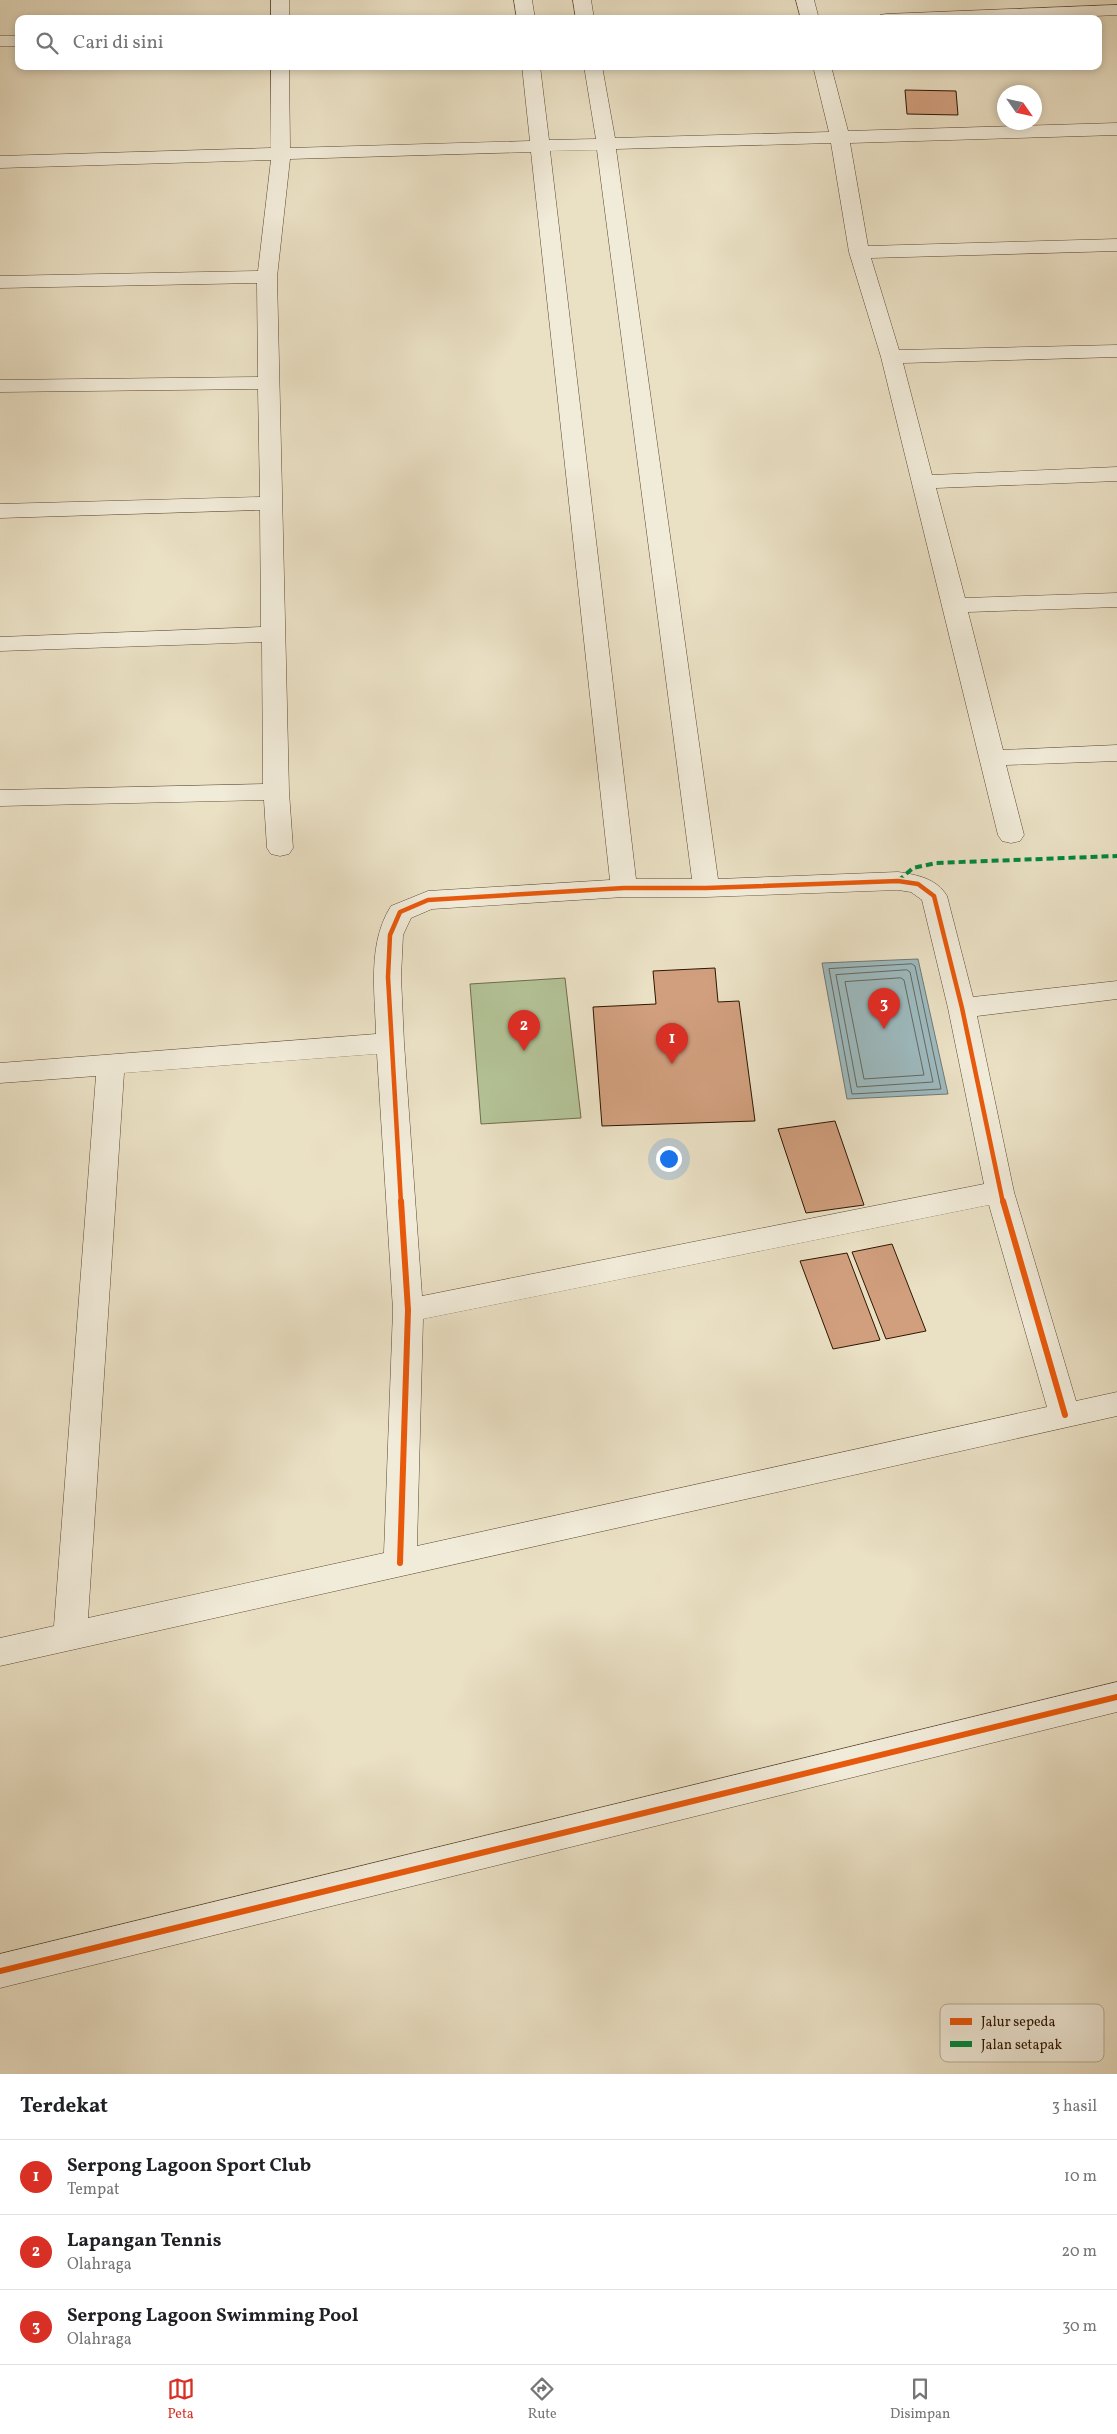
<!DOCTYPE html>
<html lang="id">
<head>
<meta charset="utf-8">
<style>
  :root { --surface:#fff; --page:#f2f2f2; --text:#202124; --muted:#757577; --line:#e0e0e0; --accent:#d93025 }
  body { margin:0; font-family:Vollkorn,serif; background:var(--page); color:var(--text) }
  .compass { position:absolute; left:997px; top:85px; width:45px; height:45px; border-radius:50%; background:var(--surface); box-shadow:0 2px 8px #0003; rotate:124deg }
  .you { position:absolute; left:668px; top:1158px; width:18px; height:18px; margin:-12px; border:4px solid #fff; border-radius:50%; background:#1a73e8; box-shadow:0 0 0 8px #1a73e833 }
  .badge { display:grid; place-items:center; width:32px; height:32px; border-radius:50%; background:var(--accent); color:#fff; font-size:16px; font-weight:700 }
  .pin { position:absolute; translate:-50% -41px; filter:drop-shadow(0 1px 2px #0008) }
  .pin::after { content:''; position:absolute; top:26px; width:18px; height:15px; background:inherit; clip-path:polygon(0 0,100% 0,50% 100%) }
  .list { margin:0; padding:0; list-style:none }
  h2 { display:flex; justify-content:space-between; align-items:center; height:65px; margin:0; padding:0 20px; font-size:21px }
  h2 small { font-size:16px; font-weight:400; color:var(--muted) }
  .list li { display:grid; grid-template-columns:32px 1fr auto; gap:15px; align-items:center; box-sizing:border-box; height:75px; padding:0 20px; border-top:1px solid var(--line) }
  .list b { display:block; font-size:19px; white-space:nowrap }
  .list p { margin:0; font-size:16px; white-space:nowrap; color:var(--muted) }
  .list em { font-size:16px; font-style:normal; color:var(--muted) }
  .icon { flex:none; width:28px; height:28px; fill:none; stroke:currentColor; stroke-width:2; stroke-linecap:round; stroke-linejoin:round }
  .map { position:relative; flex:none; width:1117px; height:2074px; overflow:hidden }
  .search { position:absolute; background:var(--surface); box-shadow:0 2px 8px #0003; left:15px; right:15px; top:15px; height:55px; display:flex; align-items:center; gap:12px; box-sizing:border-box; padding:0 18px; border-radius:10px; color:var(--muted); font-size:19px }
  .sheet { height:290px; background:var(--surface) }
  nav { display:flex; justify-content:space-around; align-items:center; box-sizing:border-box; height:70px; border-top:1px solid var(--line); background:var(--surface); font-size:14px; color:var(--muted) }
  nav a { display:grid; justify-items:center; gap:2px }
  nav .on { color:var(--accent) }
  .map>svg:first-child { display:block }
</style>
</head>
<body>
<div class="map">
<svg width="1117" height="2074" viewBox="0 0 1117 2074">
  <rect width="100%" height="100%" fill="#eae0c4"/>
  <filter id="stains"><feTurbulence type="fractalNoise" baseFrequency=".004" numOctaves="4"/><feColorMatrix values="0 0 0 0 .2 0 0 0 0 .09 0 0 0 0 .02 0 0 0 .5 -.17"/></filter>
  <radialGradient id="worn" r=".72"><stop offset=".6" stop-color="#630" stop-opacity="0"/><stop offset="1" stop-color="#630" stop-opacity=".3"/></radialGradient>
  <polygon fill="#b3c397" stroke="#706c4c" points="565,978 581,1118 481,1124 470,984"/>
  <polygon fill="#9dbabf" stroke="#707873" points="918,959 948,1094 847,1099 822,963"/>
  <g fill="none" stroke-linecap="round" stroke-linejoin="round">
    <g stroke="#656860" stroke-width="1">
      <polygon points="912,964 915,966 941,1089 852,1094 829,969"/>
      <polygon points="907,970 910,972 933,1082 857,1087 836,975"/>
      <polygon points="901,978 904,980 924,1075 864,1079 845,982"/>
    </g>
  </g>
  <g fill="#d19f7e" stroke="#2d1600">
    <polygon points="905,90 956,91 958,115 907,114"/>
    <polygon points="715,968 718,1002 739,1001 755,1121 602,1126 593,1007 656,1004 653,971"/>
    <polygon points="835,1121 864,1205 806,1213 778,1129"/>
    <polygon points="892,1244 926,1331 886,1339 852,1252"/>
    <polygon points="847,1253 880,1340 833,1349 800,1261"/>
  </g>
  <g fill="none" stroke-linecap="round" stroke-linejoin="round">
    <defs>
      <g id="minor">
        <rect x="271" y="0" width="18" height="19"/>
        <polygon points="514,0 532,0 535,19 517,19"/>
        <polygon points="573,0 591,0 594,19 576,19"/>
        <polygon points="796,0 814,0 819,19 801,19"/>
        <polygon points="1117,5 1117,15 1028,19 877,19 880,15 886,14"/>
        <rect x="0" y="36" width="19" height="10"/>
        <path d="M 271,66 L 289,66 L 290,148 L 530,141 L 522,66 L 540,66 L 549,140 L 596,139 L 584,66 L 602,66 L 615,138 L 829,132 L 813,66 L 831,66 L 848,131 L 1117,123 L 1117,135 L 850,143 L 868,246 L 1117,239 L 1117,251 L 871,258 L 899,350 L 1117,345 L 1117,357 L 903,363 L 932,475 L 1117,467 L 1117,481 L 936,488 L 965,598 L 1117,593 L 1117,607 L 968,612 L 1003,750 L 1117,745 L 1117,761 L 1006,765 L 1024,835 L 1020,841 L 1011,843 L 1002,841 L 998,835 L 881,357 L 849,252 L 831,143 L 616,149 L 718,879 L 898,872 C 917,875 936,878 947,896 L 973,997 L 1117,981 L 1117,999 L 977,1016 L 1014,1192 L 1076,1401 L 1117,1392 L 1117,1416 L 0,1666 L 0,1638 L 54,1626 L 96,1076 L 0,1083 L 0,1063 L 376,1034 C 375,992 367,944 391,906 L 428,891 L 610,880 L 531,152 L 290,159 L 277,277 L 289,792 L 293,848 L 289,854 L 280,856 L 271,854 L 267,848 L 264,800 L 0,806 L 0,790 L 263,784 L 262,642 L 0,651 L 0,637 L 261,627 L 260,510 L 0,518 L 0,504 L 260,497 L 258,389 L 0,392 L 0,380 L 258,377 L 257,283 L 0,288 L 0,276 L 258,271 L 271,160 L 0,168 L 0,156 L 271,148 ZM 597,150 L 692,879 L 636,879 L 550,151 ZM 898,890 L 911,892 L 922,900 L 948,1008 L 984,1184 L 422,1296 L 404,1043 L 401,977 L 403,935 L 411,918 L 432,909 L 624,897 L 706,897 ZM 377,1054 L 393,1310 L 384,1553 L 88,1618 L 124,1073 ZM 989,1205 L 1047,1407 L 417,1546 L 423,1319 Z"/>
        <polygon points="1117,1682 1117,1712 0,1988 0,1954"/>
      </g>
    </defs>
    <use href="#minor" stroke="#5c4831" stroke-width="1"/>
    <use href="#minor" fill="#f1ebd9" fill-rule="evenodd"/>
    <polyline stroke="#00873e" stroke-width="4" stroke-dasharray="7 4" stroke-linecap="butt" points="898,881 913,868 936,863 1117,856"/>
    <defs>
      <polyline id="cycleway-far1" points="401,1203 388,977 390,935 400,912 428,900 624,888 706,888 898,881 918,884 934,896 962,1008 1003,1203"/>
      <g id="cycleway">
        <polyline points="1003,1201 1065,1415"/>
        <polyline points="400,1563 408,1310 401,1201"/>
        <polyline points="0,1971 1117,1697"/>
      </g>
    </defs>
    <use href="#cycleway-far1" stroke="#f1ebd9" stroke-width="8"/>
    <use href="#cycleway" stroke="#f1ebd9" stroke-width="9"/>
    <use href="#cycleway-far1" stroke="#e8590c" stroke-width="4.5"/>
    <use href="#cycleway" stroke="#e8590c" stroke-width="6"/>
  </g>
  <rect x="940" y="2004" width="164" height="58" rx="8" fill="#f1ebd9" stroke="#b6ab98" stroke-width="1"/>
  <rect x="950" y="2018" width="22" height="7" fill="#e8590c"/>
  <rect x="950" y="2041" width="22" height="6" fill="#00873e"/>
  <g font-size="14" fill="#2d1600">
    <text x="981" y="2026">Jalur sepeda</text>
    <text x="981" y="2049">Jalan setapak</text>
  </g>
  <rect width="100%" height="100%" filter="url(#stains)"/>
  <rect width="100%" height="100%" fill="url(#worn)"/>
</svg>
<svg class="compass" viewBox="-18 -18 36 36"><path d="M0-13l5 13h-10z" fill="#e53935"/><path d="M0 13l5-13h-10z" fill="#757577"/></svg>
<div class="you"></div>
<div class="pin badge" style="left:672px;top:1064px">1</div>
<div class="pin badge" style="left:524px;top:1051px">2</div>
<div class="pin badge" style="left:884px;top:1029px">3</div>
<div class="search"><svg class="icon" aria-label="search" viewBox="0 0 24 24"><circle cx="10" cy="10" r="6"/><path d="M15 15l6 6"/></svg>Cari di sini</div>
</div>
<section class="sheet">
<h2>Terdekat<small>3 hasil</small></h2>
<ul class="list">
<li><span class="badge">1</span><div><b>Serpong Lagoon Sport Club</b><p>Tempat</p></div><em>10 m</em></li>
<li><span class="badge">2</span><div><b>Lapangan Tennis</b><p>Olahraga</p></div><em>20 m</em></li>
<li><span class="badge">3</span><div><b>Serpong Lagoon Swimming Pool</b><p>Olahraga</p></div><em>30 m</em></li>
</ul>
</section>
<nav>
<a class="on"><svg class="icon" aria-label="map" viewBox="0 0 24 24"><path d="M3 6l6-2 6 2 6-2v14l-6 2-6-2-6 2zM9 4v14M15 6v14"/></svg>Peta</a>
<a><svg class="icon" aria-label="directions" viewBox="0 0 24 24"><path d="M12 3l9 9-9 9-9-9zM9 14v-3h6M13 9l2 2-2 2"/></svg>Rute</a>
<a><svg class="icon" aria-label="saved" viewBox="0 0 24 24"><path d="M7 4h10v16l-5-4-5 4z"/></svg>Disimpan</a>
</nav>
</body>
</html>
